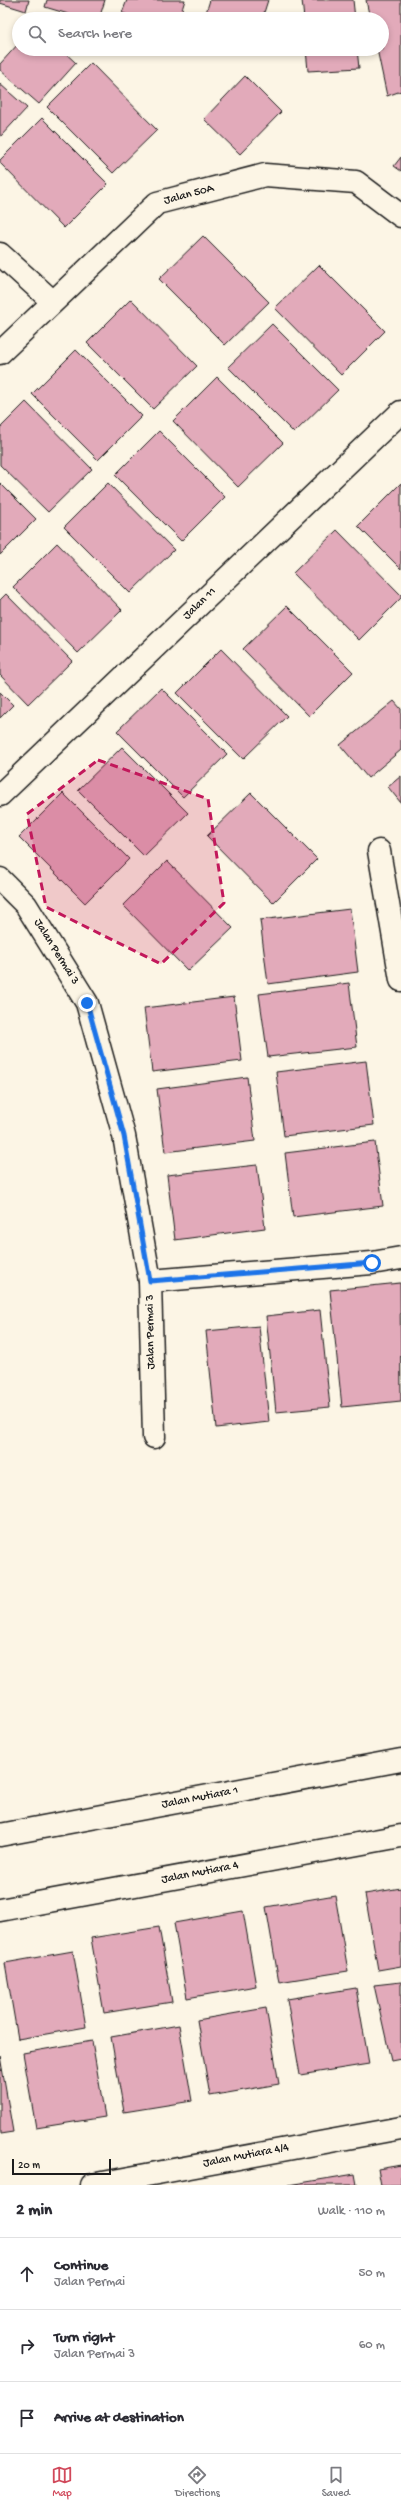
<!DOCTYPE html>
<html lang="en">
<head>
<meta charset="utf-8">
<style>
  :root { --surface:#fff; --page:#f2f2f3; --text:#2b2b33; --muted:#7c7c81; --line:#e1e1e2; --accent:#d1495b }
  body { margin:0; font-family:"Gochi Hand",sans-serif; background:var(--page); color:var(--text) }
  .scale { position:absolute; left:12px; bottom:10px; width:99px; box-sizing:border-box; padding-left:4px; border:2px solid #1c1c1c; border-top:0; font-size:11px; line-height:14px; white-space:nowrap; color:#1c1c1c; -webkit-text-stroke:3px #fcf5e5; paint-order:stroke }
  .stop { position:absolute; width:12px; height:12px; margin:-9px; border:3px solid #1a73e8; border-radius:50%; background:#fff }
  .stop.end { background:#1a73e8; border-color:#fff; box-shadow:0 1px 4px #0008 }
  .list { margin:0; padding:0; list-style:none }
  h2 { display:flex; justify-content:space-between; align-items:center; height:52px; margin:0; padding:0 16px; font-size:17px }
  h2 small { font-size:13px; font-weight:400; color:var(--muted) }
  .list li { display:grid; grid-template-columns:26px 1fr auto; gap:12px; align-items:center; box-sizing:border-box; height:72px; padding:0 16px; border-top:1px solid var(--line) }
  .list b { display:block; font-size:15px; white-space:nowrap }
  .list p { margin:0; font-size:13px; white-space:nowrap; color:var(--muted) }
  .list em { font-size:13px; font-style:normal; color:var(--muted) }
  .icon { flex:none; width:22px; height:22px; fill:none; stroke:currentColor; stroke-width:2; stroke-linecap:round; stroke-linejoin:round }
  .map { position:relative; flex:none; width:401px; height:2185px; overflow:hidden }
  .search { position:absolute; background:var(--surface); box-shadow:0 2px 6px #0003; left:12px; right:12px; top:12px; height:44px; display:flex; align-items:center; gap:10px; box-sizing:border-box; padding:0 14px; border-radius:22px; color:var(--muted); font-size:15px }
  .sheet { height:268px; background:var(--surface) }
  nav { display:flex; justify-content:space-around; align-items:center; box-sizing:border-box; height:56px; border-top:1px solid var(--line); background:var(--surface); font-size:11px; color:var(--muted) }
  nav a { display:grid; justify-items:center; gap:2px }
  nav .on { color:var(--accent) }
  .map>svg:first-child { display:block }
</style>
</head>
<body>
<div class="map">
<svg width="401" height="2185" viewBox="0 0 401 2185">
  <rect width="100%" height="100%" fill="#fcf5e5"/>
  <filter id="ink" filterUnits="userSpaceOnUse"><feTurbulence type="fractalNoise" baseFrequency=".025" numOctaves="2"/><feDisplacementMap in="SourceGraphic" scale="8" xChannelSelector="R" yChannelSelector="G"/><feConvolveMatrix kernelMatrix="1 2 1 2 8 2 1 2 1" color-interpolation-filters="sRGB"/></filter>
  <g filter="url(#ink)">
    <g fill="#e2aaba" stroke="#1c1c1c">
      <polygon points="0,0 29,0 26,11 0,3"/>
      <polygon points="47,0 105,0 99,19 85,19 45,7"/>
      <polygon points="127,0 185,0 179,19 141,19 122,13"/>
      <polygon points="210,0 268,0 262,19 204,19"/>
      <polygon points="302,0 353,0 355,19 304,19"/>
      <polygon points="366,0 401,0 401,91 387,96 377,49 382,49 382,19 370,19"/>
      <polygon points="19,43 19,49 61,49 76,63 39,104 0,70 0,64"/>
      <polygon points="306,49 357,49 359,68 308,71"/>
      <polygon points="91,63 157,130 113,173 47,107"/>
      <polygon points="245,76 281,112 240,154 204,119"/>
      <polygon points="0,84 27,108 0,137"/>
      <polygon points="42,118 108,184 64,228 0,163 0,160"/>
      <polygon points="401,157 401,171 394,166"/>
      <polygon points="203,236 269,302 225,345 159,279"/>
      <polygon points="319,265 385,331 341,375 275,308"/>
      <polygon points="131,299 197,366 153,409 87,343"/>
      <polygon points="272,324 338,390 294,433 228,367"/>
      <polygon points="76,350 142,416 98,460 32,394"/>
      <polygon points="217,377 283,443 238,487 173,421"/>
      <polygon points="26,402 92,469 48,512 0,465 0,428"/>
      <polygon points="159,431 225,497 181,541 115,475"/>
      <polygon points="0,483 36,519 0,555"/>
      <polygon points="108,483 174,550 130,593 64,527"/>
      <polygon points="401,483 401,569 358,526"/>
      <polygon points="337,530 401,595 401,598 359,640 293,573"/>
      <polygon points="57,543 122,610 78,653 13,587"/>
      <polygon points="6,594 72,661 28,704 0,675 0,600"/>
      <polygon points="287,606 353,672 309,716 243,649"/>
      <polygon points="221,649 287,716 243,759 177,693"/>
      <polygon points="161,688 227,754 183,797 117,731"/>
      <polygon points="0,692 13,705 0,718"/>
      <polygon points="394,701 401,709 401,750 368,778 340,745"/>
      <polygon points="122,747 188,813 144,856 78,790"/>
      <polygon points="401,776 401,803 388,787"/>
      <polygon points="63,793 129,859 85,903 19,837"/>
      <polygon points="251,793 317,859 273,903 207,836"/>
      <polygon points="167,861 233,928 188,971 123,905"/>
      <polygon points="350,909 358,972 268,984 260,920"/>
      <polygon points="349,983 357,1047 268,1057 259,994"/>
      <polygon points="234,997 242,1061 152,1072 144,1008"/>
      <polygon points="366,1061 374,1125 284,1136 276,1072"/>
      <polygon points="247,1077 255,1141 165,1152 157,1089"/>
      <polygon points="375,1142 383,1206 293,1217 285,1153"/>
      <polygon points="257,1165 265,1228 175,1240 167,1175"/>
      <polygon points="400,1283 401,1401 342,1407 330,1290"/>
      <polygon points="320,1310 330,1407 276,1412 266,1316"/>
      <polygon points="259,1326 269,1422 216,1428 206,1331"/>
      <polygon points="401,1888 401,1966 378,1970 365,1894"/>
      <polygon points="335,1895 348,1971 279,1982 266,1907"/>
      <polygon points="243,1911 256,1986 187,1998 174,1923"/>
      <polygon points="159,1927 172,2002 104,2013 91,1938"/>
      <polygon points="73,1951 86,2027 18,2039 5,1963"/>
      <polygon points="401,1982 401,2059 391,2061 374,1985"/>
      <polygon points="356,1988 369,2064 300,2075 287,1999"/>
      <polygon points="266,2008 279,2084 210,2096 197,2020"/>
      <polygon points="179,2025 192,2101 124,2112 111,2037"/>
      <polygon points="92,2041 105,2117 36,2128 23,2053"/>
      <polygon points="0,2056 13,2132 0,2134"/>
      <polygon points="401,2165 401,2185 381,2185 378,2169"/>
      <polygon points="355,2174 357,2185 288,2185"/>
    </g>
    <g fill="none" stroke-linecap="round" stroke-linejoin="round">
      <defs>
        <g id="street">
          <polyline points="0,254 52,301"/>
          <polyline points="0,353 157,203 265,175 356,182 401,216"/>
          <polyline points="0,795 401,412"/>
          <polyline points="379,851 401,980"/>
          <polyline points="0,879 26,905 87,1003 124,1136 150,1281 154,1437"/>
          <polyline points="150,1281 372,1263 401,1258"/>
          <polyline points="0,1910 401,1836"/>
          <polyline points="92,2185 401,2128"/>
        </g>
        <polyline id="secondary" points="0,1835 401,1760"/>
      </defs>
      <use href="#street" stroke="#1c1c1c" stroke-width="25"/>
      <use href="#secondary" stroke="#1c1c1c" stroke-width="25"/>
      <use href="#street" stroke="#fcf5e5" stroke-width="22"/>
      <use href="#secondary" stroke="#fcf5e5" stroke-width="22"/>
    </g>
  </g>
  <g fill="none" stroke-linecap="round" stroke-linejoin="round" filter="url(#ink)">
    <polyline stroke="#1a73e8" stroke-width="5" points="87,1003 124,1136 150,1281 372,1263"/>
  </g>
  <path fill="#c2185b" fill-opacity="0.2" stroke="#c2185b" stroke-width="3" stroke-dasharray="8 5" stroke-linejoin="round" d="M 98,760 L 208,799 L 224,903 L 161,964 L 46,907 L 27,814 Z"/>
  <g text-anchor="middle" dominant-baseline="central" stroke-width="3.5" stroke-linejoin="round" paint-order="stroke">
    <g font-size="12" fill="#1c1c1c" stroke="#fcf5e5">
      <text transform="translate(189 195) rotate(-15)">Jalan 50A</text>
      <text transform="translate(200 604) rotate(-44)">Jalan 11</text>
      <text transform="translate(56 952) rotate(58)">Jalan Permai 3</text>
      <text transform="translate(151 1332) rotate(-91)">Jalan Permai 3</text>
      <text transform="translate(200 1798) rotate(-11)">Jalan Mutiara 1</text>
      <text transform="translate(200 1873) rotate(-11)">Jalan Mutiara 4</text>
      <text transform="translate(246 2156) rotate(-11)">Jalan Mutiara 4/4</text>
    </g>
  </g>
</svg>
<div class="scale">20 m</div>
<div class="stop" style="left:372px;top:1263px"></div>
<div class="stop end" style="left:87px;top:1003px"></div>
<div class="search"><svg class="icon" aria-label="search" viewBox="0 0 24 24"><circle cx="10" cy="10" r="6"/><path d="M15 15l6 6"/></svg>Search here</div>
</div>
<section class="sheet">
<h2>2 min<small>Walk · 110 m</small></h2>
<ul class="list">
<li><svg class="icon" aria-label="ahead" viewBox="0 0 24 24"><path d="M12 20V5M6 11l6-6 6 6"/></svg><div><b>Continue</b><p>Jalan Permai</p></div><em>50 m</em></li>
<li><svg class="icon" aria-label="right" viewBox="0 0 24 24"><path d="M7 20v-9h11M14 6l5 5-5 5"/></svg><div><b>Turn right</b><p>Jalan Permai 3</p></div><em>60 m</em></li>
<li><svg class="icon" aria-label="arrive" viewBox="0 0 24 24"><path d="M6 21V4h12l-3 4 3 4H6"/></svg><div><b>Arrive at destination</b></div></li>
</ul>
</section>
<nav>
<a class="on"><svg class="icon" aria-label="map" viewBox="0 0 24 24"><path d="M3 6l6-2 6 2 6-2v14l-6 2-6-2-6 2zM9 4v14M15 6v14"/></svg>Map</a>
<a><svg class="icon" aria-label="directions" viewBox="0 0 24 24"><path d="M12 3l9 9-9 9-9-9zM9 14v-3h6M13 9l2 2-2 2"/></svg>Directions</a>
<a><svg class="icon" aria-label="saved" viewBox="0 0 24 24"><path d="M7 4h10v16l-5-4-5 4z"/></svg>Saved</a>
</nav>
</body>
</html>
